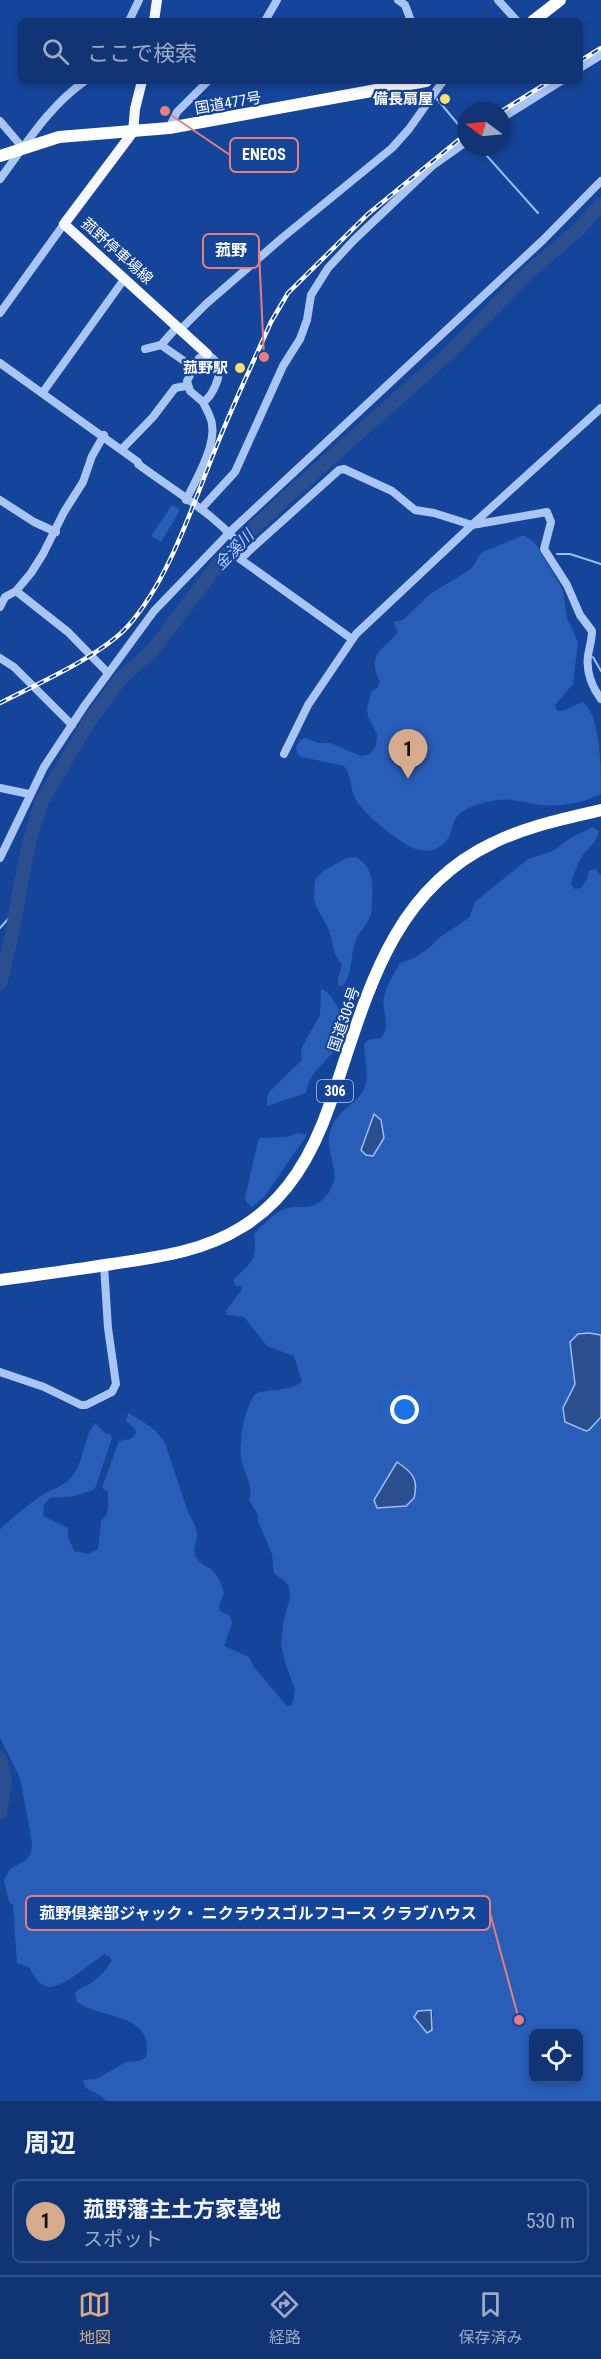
<!DOCTYPE html>
<html lang="ja">
<head>
<meta charset="utf-8">
<style>
  :root { --surface:#103474; --page:#193c79; --text:#f1f3f6; --muted:#9caac5; --line:#304f86; --accent:#d6ab8b }
  body { margin:0; font-family:"Roboto Condensed","Noto Sans JP",sans-serif; background:var(--page); color:var(--text) }
  .controls { position:absolute; right:18px; bottom:18px; display:grid; overflow:hidden; border-radius:9px; box-shadow:0 3px 9px #0003 }
  .controls button { width:54px; height:54px; display:grid; place-items:center; padding:0; border:0; border-bottom:2px solid var(--line); background:var(--surface); color:var(--text); font:30px sans-serif }
  .compass { position:absolute; left:457px; top:102px; width:54px; height:54px; border-radius:50%; background:var(--surface); box-shadow:0 3px 9px #0003; rotate:286deg }
  .you { position:absolute; left:405px; top:1410px; width:21px; height:21px; margin:-15px; border:4px solid #fff; border-radius:50%; background:#1a73e8; box-shadow:0 0 0 9px #1a73e833 }
  .badge { display:grid; place-items:center; width:39px; height:39px; border-radius:50%; background:var(--accent); color:#111; font-size:20px; font-weight:700 }
  .pin { position:absolute; translate:-50% -50px; filter:drop-shadow(0 2px 3px #0008) }
  .pin::after { content:''; position:absolute; top:32px; width:21px; height:18px; background:inherit; clip-path:polygon(0 0,100% 0,50% 100%) }
  .list { margin:0; padding:0; list-style:none }
  h2 { display:flex; justify-content:space-between; align-items:center; height:78px; margin:0; padding:0 24px; font-size:26px }
  h2 small { font-size:20px; font-weight:400; color:var(--muted) }
  .list li { display:grid; grid-template-columns:39px 1fr auto; gap:18px; align-items:center; box-sizing:border-box; height:84px; margin:0 12px 12px; padding:0 12px; border:2px solid var(--line); border-radius:9px }
  .list b { display:block; font-size:22px; white-space:nowrap }
  .list p { margin:0; font-size:20px; white-space:nowrap; color:var(--muted) }
  .list em { font-size:20px; font-style:normal; color:var(--muted) }
  .icon { flex:none; width:33px; height:33px; fill:none; stroke:currentColor; stroke-width:2; stroke-linecap:round; stroke-linejoin:round }
  .map { position:relative; flex:none; width:601px; height:2101px; overflow:hidden }
  .search { position:absolute; background:var(--surface); box-shadow:0 3px 9px #0003; left:18px; right:18px; top:18px; height:66px; display:flex; align-items:center; gap:15px; box-sizing:border-box; padding:0 21px; border-radius:9px; color:var(--muted); font-size:22px }
  .sheet { height:174px; background:var(--surface) }
  nav { display:flex; justify-content:space-around; align-items:center; box-sizing:border-box; height:84px; border-top:2px solid var(--line); background:var(--surface); font-size:16px; color:var(--muted) }
  nav a { display:grid; justify-items:center; gap:3px }
  nav .on { color:var(--accent) }
  .map>svg:first-child { display:block }
</style>
</head>
<body>
<div class="map">
<svg width="601" height="2101" viewBox="0 0 601 2101">
  <rect width="100%" height="100%" fill="#15459a"/>
  <g fill="#285db8" fill-rule="evenodd">
    <polygon points="172,505 180,510 161,542 151,536"/>
    <path d="M 524,535 L 535,543 L 563,590 L 567,618 L 578,642 L 573,684 L 555,705 L 557,711 L 565,710 L 582,702 C 601,712 601,772 601,794 C 582,804 555,808 534,804 C 521,802 511,798 497,800 C 485,802 463,807 456,818 C 450,828 452,839 441,846 C 433,851 424,852 415,849 C 401,844 367,816 358,803 C 349,791 353,777 344,766 L 302,757 L 297,754 L 296,747 L 300,740 L 306,738 L 318,743 L 330,743 L 361,756 L 370,754 L 376,746 L 377,734 L 368,717 L 367,709 L 371,692 L 378,687 L 380,682 C 366,653 383,651 398,632 L 393,622 L 403,620 L 430,594 L 471,569 L 481,553 Z"/>
    <path d="M 593,827 L 599,831 C 597,842 589,847 583,855 C 577,864 574,874 571,883 L 574,889 L 581,888 L 587,879 L 589,871 L 595,869 L 601,875 L 601,2101 L 105,2101 L 104,2098 L 86,2088 L 83,2080 L 96,2079 L 126,2062 L 139,2061 L 146,2057 C 155,2012 99,2019 77,2002 L 75,1993 C 80,1987 86,1987 91,1983 C 100,1977 106,1969 112,1961 L 110,1957 L 104,1954 C 93,1962 61,1989 48,1987 C 38,1985 33,1974 29,1967 L 17,1963 L 13,1905 L 9,1902 L 4,1880 L 10,1869 L 25,1861 L 31,1854 L 32,1842 L 20,1778 L 0,1738 L 0,1529 C 14,1517 28,1504 44,1494 C 51,1489 62,1487 68,1481 C 85,1465 82,1439 95,1423 L 105,1433 L 111,1435 L 112,1438 L 95,1489 L 75,1496 L 50,1498 L 44,1505 L 43,1516 L 68,1528 L 68,1537 L 74,1551 L 88,1554 L 98,1549 L 101,1521 L 106,1515 L 108,1510 L 108,1492 L 102,1488 L 119,1441 L 131,1439 L 136,1433 L 135,1429 L 126,1421 L 128,1413 C 145,1423 157,1428 166,1446 L 188,1512 C 192,1519 196,1527 197,1534 C 198,1543 191,1548 196,1557 C 200,1564 205,1565 211,1569 C 218,1575 222,1585 224,1594 L 219,1605 L 220,1611 L 230,1616 L 232,1623 L 224,1646 L 249,1657 L 254,1667 L 287,1706 L 292,1705 L 295,1690 L 285,1662 L 281,1644 L 284,1618 L 290,1598 L 289,1587 L 285,1581 L 274,1574 L 272,1554 L 258,1521 L 258,1515 L 249,1500 C 254,1485 244,1474 241,1459 C 239,1439 244,1410 255,1394 C 269,1388 285,1393 302,1382 L 294,1356 L 267,1346 L 244,1317 L 227,1315 L 226,1311 L 242,1289 L 241,1286 L 236,1286 L 233,1280 C 251,1263 258,1260 254,1234 C 262,1226 272,1215 282,1210 C 295,1203 309,1212 321,1201 C 349,1176 323,1155 330,1132 C 337,1108 356,1107 364,1089 C 370,1076 364,1058 364,1044 L 368,1040 L 381,1038 C 393,1023 379,1010 385,993 C 388,983 395,972 400,963 L 414,958 L 429,948 L 440,937 L 469,918 L 475,902 L 528,859 L 553,851 L 572,837 ZM 431,2010 L 433,2013 L 432,2030 L 425,2031 L 422,2028 L 418,2011 ZM 534,2034 L 578,2034 L 578,2078 L 534,2078 Z"/>
    <path d="M 356,857 C 373,868 373,881 372,901 C 372,907 372,914 369,919 C 365,927 358,933 355,943 C 350,958 353,972 343,986 L 338,985 L 338,978 L 342,965 L 335,954 L 329,930 L 316,906 L 314,899 L 315,880 L 324,870 L 347,858 Z"/>
    <path d="M 321,989 C 334,994 334,1007 346,1017 C 344,1028 342,1041 335,1050 C 323,1065 309,1073 306,1093 L 267,1106 L 267,1097 L 270,1091 L 302,1060 L 301,1049 L 320,1015 Z"/>
    <polygon points="298,1133 307,1135 264,1197 252,1207 247,1203 245,1198 258,1141 260,1138 287,1137"/>
  </g>
  <g fill="#2b4e8e" stroke="#9bbef5" stroke-width="1.5">
    <polygon points="374,1114 381,1120 384,1138 373,1156 366,1155 361,1150"/>
    <polygon points="589,1333 601,1335 601,1417 589,1430 586,1431 565,1422 563,1408 575,1384 570,1342 578,1334"/>
    <path d="M 397,1462 C 412,1472 419,1479 414,1498 L 406,1506 L 377,1508 L 374,1500 Z"/>
    <polygon points="431,2010 432,2030 427,2033 414,2017 418,2011"/>
  </g>
  <g fill="none" stroke-linecap="round" stroke-linejoin="round">
    <g stroke="#9bbef5" stroke-width="2">
      <polyline points="437,99 462,129"/>
      <polyline points="479,147 538,213"/>
      <polyline points="557,554 570,554 601,564"/>
      <polyline points="593,657 601,671"/>
      <polyline points="0,928 16,910"/>
    </g>
    <g stroke="#2b4e8e" stroke-width="14">
      <path d="M 0,983 C 18,924 20,859 42,801 L 90,720 L 121,678 L 153,650 L 225,555 L 289,495 L 449,353 L 530,271 L 578,230 L 601,204"/>
      <polyline points="0,1758 5,1782 0,1812"/>
    </g>
    <g stroke="#a9c5f3" stroke-width="8">
      <polyline points="398,0 405,5 411,21"/>
      <polyline points="498,0 517,21"/>
      <polyline points="129,21 139,0"/>
      <polyline points="265,21 277,0"/>
      <polyline points="580,68 601,55"/>
      <polyline points="502,118 561,81"/>
      <polyline points="0,121 23,148"/>
      <polyline points="169,128 177,112 208,81"/>
      <path d="M 0,179 C 26,144 49,106 85,81"/>
      <polyline points="0,313 64,224"/>
      <polyline points="180,330 206,304 282,238 392,148 409,129 443,81"/>
      <polyline points="161,345 187,363"/>
      <polyline points="145,349 161,345 177,327"/>
      <path d="M 207,354 C 211,357 216,360 218,365 C 222,376 212,397 203,402 L 190,391 L 187,381 L 199,358 Z"/>
      <path d="M 0,363 L 138,462 L 138,464 C 171,489 224,519 246,554"/>
      <polyline points="43,392 125,278"/>
      <polyline points="122,449 153,417 175,388 186,386"/>
      <polyline points="0,500 34,522 56,532"/>
      <path d="M 186,500 C 196,480 216,446 212,424 C 211,416 206,409 203,402"/>
      <polyline points="201,509 235,472 283,366 300,339 307,320 311,295 328,268 354,240 432,166 466,142"/>
      <polyline points="16,591 68,632 108,673"/>
      <polyline points="0,607 5,597 16,591 31,573 43,554 64,512 83,482 92,456 104,435"/>
      <path d="M 352,639 L 240,559 L 339,470 L 344,469 L 392,491 L 415,510 L 434,513 L 472,525 L 547,512 L 551,522 L 544,549 L 567,585 L 580,615 L 592,631 C 592,640 589,648 588,656 C 586,672 592,687 601,699"/>
      <polyline points="0,658 14,667 72,725"/>
      <polyline points="284,754 308,705 356,634 472,525 601,408"/>
      <polyline points="0,788 29,794"/>
      <polyline points="0,858 44,767 85,705 154,611 232,530 543,240 601,181"/>
      <polyline points="0,1372 44,1387 81,1405 86,1405 112,1392 116,1384 108,1328 104,1265"/>
    </g>
    <g stroke="#f5f8ff" stroke-width="10">
      <polyline points="154,21 157,0"/>
      <polyline points="142,81 135,109 133,132 64,224 207,354"/>
    </g>
    <g stroke="#fff" stroke-width="12">
      <polyline points="533,21 560,0"/>
      <polyline points="0,156 59,137 169,128 426,81"/>
      <path d="M 0,1280 C 37,1275 75,1270 112,1264 C 158,1257 202,1252 242,1227 C 288,1199 313,1153 330,1104 C 365,1004 387,893 493,843 C 527,826 564,819 601,810"/>
    </g>
    <defs>
      <g id="rail">
        <polyline points="580,61 601,48"/>
        <polyline points="502,111 550,81"/>
        <path d="M 0,703 C 37,684 101,656 128,626 C 167,582 190,513 211,460 C 229,413 251,367 271,322 L 288,293 L 368,214 L 466,134"/>
      </g>
    </defs>
    <use href="#rail" stroke="#fff" stroke-width="4.5"/>
    <use href="#rail" stroke="#15459a" stroke-width="2" stroke-dasharray="7" stroke-linecap="butt"/>
  </g>
  <g fill="#ffdf6b" stroke="#15459a" stroke-width="2">
    <circle cx="445" cy="99" r="6"/>
    <circle cx="240" cy="368" r="6"/>
  </g>
  <g text-anchor="middle" dominant-baseline="central" stroke-width="4.5" stroke-linejoin="round" paint-order="stroke">
    <rect fill="#15459a" stroke="#b9c7e1" stroke-width="1.5" x="317" y="1080" width="36" height="22" rx="4.5"/>
    <g font-size="14" font-weight="bold" fill="#fff">
      <text x="335" y="1091">306</text>
    </g>
    <g font-size="15" font-weight="bold" fill="#fff" stroke="#15459a" text-anchor="end">
      <text x="433" y="99">備長扇屋</text>
      <text x="228" y="368">菰野駅</text>
    </g>
    <g font-size="15" fill="#fff" stroke="#15459a">
      <text transform="translate(228 103) rotate(-10)">国道477号</text>
      <text transform="translate(117 251) rotate(42)">菰野停車場線</text>
      <text transform="translate(344 1019) rotate(-71)">国道306号</text>
    </g>
    <g font-size="16" font-style="italic" fill="#b6cff9" stroke="#15459a">
      <text transform="translate(234 550) rotate(-46)">金溪川</text>
    </g>
  </g>
  <path fill="none" stroke="#e67e7e" stroke-width="2" d="M165 111L230 155M264 357L259 251M519 2020L490 1913"/>
  <g fill="#e67e7e" stroke="#15459a" stroke-width="2">
    <circle cx="165" cy="111" r="6"/>
    <circle cx="264" cy="357" r="6"/>
    <circle cx="519" cy="2020" r="6"/>
  </g>
  <g fill="#15459a" stroke="#e67e7e" stroke-width="2">
    <rect x="230" y="138" width="68" height="34" rx="6"/>
    <rect x="203" y="234" width="56" height="34" rx="6"/>
    <rect x="26" y="1896" width="464" height="34" rx="6"/>
  </g>
  <g font-size="16" text-anchor="middle" font-weight="bold" fill="#fff">
    <text x="264" y="160">ENEOS</text>
    <text x="231" y="256">菰野</text>
    <text x="258" y="1919">菰野倶楽部ジャック・ ニクラウスゴルフコース クラブハウス</text>
  </g>
</svg>
<div class="controls">
<button><svg class="icon" aria-label="locate" viewBox="0 0 24 24"><circle cx="12" cy="12" r="6"/><path d="M12 2v4M12 18v4M2 12h4M18 12h4"/></svg></button>
</div>
<svg class="compass" viewBox="-18 -18 36 36"><path d="M0-13l5 13h-10z" fill="#e53935"/><path d="M0 13l5-13h-10z" fill="#9caac5"/></svg>
<div class="you"></div>
<div class="pin badge" style="left:408px;top:779px">1</div>
<div class="search"><svg class="icon" aria-label="search" viewBox="0 0 24 24"><circle cx="10" cy="10" r="6"/><path d="M15 15l6 6"/></svg>ここで検索</div>
</div>
<section class="sheet">
<h2>周辺<small></small></h2>
<ul class="list">
<li><span class="badge">1</span><div><b>菰野藩主土方家墓地</b><p>スポット</p></div><em>530 m</em></li>
</ul>
</section>
<nav>
<a class="on"><svg class="icon" aria-label="map" viewBox="0 0 24 24"><path d="M3 6l6-2 6 2 6-2v14l-6 2-6-2-6 2zM9 4v14M15 6v14"/></svg>地図</a>
<a><svg class="icon" aria-label="directions" viewBox="0 0 24 24"><path d="M12 3l9 9-9 9-9-9zM9 14v-3h6M13 9l2 2-2 2"/></svg>経路</a>
<a><svg class="icon" aria-label="saved" viewBox="0 0 24 24"><path d="M7 4h10v16l-5-4-5 4z"/></svg>保存済み</a>
</nav>
</body>
</html>
